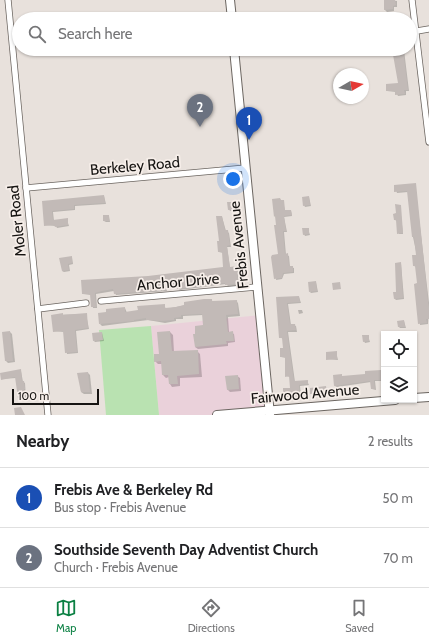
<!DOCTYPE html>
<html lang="en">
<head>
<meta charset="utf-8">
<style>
  :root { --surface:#fff; --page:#f2f2f2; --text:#202124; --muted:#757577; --line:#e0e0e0; --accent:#0b8043 }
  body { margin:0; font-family:Cabin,sans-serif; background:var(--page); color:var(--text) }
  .controls { position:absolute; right:12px; bottom:12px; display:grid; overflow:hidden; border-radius:0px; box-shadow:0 1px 3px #0004 }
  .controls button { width:36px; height:36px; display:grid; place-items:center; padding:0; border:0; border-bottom:1px solid var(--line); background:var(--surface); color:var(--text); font:20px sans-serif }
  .compass { position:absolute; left:333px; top:68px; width:36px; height:36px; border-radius:50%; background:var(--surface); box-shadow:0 1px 3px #0004; rotate:81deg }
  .scale { position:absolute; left:12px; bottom:10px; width:87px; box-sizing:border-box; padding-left:4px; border:2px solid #161412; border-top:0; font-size:11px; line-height:14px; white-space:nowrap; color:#161412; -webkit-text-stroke:3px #f6eee9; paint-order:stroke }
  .you { position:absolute; left:233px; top:179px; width:14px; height:14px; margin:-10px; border:3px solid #fff; border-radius:50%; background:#1a73e8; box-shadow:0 0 0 6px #1a73e833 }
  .badge { display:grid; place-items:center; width:26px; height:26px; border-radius:50%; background:var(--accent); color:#fff; font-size:13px; font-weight:700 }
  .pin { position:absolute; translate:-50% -33px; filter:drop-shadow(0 1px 2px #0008) }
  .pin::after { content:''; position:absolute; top:21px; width:14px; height:12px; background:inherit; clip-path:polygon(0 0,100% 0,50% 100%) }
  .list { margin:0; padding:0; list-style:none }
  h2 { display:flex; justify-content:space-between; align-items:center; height:52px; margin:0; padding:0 16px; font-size:17px }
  h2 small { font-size:13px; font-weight:400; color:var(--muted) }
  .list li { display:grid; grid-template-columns:26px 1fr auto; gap:12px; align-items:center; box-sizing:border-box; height:60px; padding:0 16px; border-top:1px solid var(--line) }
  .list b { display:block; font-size:15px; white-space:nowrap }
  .list p { margin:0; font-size:13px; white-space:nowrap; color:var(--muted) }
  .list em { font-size:13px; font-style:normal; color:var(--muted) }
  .icon { flex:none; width:22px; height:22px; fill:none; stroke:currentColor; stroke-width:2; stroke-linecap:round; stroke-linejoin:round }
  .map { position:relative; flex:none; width:429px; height:415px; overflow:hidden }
  .search { position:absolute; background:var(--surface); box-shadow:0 1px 3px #0004; left:12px; right:12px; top:12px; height:44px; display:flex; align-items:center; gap:10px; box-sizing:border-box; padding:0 14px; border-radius:22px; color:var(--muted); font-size:15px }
  .sheet { height:172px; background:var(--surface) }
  nav { display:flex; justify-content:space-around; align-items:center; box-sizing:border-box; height:56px; border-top:1px solid var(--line); background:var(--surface); font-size:11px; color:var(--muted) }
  nav a { display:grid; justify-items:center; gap:2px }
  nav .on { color:var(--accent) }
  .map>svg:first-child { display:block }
</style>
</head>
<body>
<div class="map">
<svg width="429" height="415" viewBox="0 0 429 415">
  <rect width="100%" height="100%" fill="#e8e1dc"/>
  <polygon fill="#ead1da" points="261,315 270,415 159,415 151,326"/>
  <polygon fill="#b9e2b1" points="151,326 159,415 106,415 99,330"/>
  <g fill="#0003">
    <polygon points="385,0 397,1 397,7 394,7 394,11 387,12 385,10"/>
    <polygon points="393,49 404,50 409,91 406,91 406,95 398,96 396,92 387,91 399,84"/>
    <polygon points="415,184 429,303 428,324 420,325 417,267 414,266 417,256 413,237 408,192 397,193 395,186"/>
    <polygon points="104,196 106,204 75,206 75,210 53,212 54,221 67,220 69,226 57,228 56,226 45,225 44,202"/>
    <polygon points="309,197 311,206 305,207 304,205"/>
    <polygon points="273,199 280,199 281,201 283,201 285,211 291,211 292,216 284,217 287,232 284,232 286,255 289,256 290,267 294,268 294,273 284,274 282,279 276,280 279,255 277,218"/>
    <polygon points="234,203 235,210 230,211 229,209"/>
    <polygon points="400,206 403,234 399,234 397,221 395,220"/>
    <polygon points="109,216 110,222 106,222 104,221"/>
    <polygon points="222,217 226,231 229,233 231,247 227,247 230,268 238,269 239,285 228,286 226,284 180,290 177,286 166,287 167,291 116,295 114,291 96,294 97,308 93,308 91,295 83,294 148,277 224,268 223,253 219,252"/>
    <polygon points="308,229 310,235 305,236 304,234"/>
    <polygon points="72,257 73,264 69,265 70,271 64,272 62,271"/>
    <polygon points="401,263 404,299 396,300 395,299"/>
    <polygon points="316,282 318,292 311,293 310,292"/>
    <polygon points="299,297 301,303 288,304 291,325 296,326 297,332 288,332 295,382 307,381 309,385 300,386 301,396 286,397 284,396 291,389 290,377 286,376 286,358 281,357 284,349 283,339 280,337 277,298"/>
    <polygon points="211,300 214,302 236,301 238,303 240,316 228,317 229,332 234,334 235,342 228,343 228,346 198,349 195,347 204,326 203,315 183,316 183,319 176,319 176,321 165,323 148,320 102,326 100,324 125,308 127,313 164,305 166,309"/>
    <polygon points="298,310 302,310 303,313 299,314"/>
    <polygon points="86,314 89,329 76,331 78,353 67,354 64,332 54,331 52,315"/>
    <polygon points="404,321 406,328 400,328 399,327"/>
    <polygon points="10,332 12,334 15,362 8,363 6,361"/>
    <polygon points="170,332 173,335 174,352 197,351 200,354 202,377 180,378 180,386 172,387 170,384 169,377 166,378 163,375 162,364 158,364 155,361 160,355"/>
    <polygon points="102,333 104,341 95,342 94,341"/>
    <polygon points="368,336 370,342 365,343 364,341"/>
    <polygon points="336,352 338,360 327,359"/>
    <polygon points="21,371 23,382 25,383 26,398 20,399 16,378 2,379"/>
    <polygon points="381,371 384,374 384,381 375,381 376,390 372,389 371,382 337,387 335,386 334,376 343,377 366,375"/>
    <polygon points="88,373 90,375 92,394 84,394 81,392 80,381"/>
    <polygon points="237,376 240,378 241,391 230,392 228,390 226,377"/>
    <polygon points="326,388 328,395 311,393"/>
  </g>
  <g fill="#c2bab7">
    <polygon points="384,0 395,0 396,5 393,6 393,9 384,10"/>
    <polygon points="392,49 403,49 408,90 404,90 405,94 395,95 395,91 386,91 386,84 398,83"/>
    <polygon points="416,183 429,311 429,319 426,319 427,323 418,324 414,284 417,283 415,266 413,266 412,255 416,255 414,237 412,237 407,191 394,192 394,185"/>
    <polygon points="104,195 105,203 74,205 74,209 52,211 53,220 68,218 68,225 55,227 54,225 44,226 42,201"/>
    <polygon points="309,196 310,205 303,206 302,197"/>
    <polygon points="280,198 281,200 284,200 285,210 291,210 292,215 284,216 286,231 283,231 285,254 288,253 289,266 293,266 293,272 283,273 282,278 274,279 271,257 272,255 278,254 274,225 276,225 275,216 274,217 272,199"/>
    <polygon points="227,202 234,202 235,209 228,210"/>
    <polygon points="395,204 401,205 403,233 397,234 396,220 394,220 393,214 396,213"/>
    <rect x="103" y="215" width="6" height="6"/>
    <polygon points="216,216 222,216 225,230 228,230 230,245 227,246 230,267 237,266 238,284 225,285 225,283 177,289 175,285 165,286 166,290 114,294 113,289 102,291 95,293 96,307 91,307 90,294 82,294 81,280 148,276 223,267 222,252 218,252 217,241 219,241"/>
    <polygon points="302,228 309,228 309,234 303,235"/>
    <polygon points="72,256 72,263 68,264 69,270 62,271 59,258"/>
    <polygon points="401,262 403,298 394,299 393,292 396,292 395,263"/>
    <polygon points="316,281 317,291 309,292 308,282"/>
    <polygon points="340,282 341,289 333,290 332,283"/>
    <polygon points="299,296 300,302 287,303 290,324 295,324 296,330 287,331 294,381 308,380 308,384 299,385 300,395 283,396 283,388 290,388 289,376 285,377 285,357 280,357 280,348 283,348 282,338 279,338 276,297"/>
    <polygon points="204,299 212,299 212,301 237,300 238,314 226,315 228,332 233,331 234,341 226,341 227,344 195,347 193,334 195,334 195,326 203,325 202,314 181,315 181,317 174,318 174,320 162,321 146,320 146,318 134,320 134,321 99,324 98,313 106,312 106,309 125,307 125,312 138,310 137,306 165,304 165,308 176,307 184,305 184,302"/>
    <polygon points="63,313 63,315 87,313 88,328 75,330 77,352 65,353 63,331 53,332 51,315"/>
    <polygon points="404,320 405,327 398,327 397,321"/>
    <polygon points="10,331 13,361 5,361 2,332"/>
    <polygon points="170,331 172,351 198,350 199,374 177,376 178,384 169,384 168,375 162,375 161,361 154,362 154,354 159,354 157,332"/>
    <polygon points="102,332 103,340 93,341 92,333"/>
    <polygon points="362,335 369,335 369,341 363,342"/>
    <polygon points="337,351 337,359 326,360 326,352"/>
    <polygon points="21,369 22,381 24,381 25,389 24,389 25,397 18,398 15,377 1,380 0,373"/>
    <polygon points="381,370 382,380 374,380 375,389 371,389 370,381 334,386 333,375 342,374 342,376 365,374 365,371"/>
    <polygon points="88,372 90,392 81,392 77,373"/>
    <polygon points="238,375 239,389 227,390 225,376"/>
    <polygon points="326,386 327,394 310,394 310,388"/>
    <polygon points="21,407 25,415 15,415 14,408"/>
  </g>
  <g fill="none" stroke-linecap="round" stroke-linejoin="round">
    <defs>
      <g id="street">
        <polyline points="8,0 48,415"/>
        <polyline points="412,0 429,142"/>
        <polyline points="417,31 429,29"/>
        <polyline points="26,188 246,168"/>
        <polyline points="101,301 257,287"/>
        <polyline points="38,309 86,303"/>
      </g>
      <g id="secondary">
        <polyline points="230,0 232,19"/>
        <polyline points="234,49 270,415"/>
        <polyline points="414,398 429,397"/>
        <polyline points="217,415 395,400"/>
      </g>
    </defs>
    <use href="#street" stroke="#6b6560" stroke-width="7"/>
    <use href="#secondary" stroke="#6b6560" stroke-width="10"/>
    <use href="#street" stroke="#fff" stroke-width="5.5"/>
    <use href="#secondary" stroke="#fff" stroke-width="8"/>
  </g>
  <g text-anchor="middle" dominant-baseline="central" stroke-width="3.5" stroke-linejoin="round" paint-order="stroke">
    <g font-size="15" fill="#161412" stroke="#f6eee9">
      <text transform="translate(135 166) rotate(-5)">Berkeley Road</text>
      <text transform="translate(17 221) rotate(-96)">Moler Road</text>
      <text transform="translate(239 245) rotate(-96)">Frebis Avenue</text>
      <text transform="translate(178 282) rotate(-5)">Anchor Drive</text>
      <text transform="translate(305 394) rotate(-5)">Fairwood Avenue</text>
    </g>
  </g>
</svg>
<div class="controls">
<button><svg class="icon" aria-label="locate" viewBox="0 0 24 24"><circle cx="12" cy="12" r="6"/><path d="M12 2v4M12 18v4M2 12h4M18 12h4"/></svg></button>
<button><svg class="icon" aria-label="layers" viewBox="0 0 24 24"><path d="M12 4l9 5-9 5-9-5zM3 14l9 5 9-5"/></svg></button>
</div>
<svg class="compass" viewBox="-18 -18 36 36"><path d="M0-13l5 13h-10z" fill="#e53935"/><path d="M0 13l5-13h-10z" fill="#757577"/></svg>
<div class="scale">100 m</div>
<div class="you"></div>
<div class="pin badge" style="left:249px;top:140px;background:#1a4fb4">1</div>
<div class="pin badge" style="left:200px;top:127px;background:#6b7280">2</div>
<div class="search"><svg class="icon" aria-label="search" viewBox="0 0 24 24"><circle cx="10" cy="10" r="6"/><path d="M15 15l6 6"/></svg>Search here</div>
</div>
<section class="sheet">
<h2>Nearby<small>2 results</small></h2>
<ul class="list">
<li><span class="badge" style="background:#1a4fb4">1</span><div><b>Frebis Ave &amp; Berkeley Rd</b><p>Bus stop · Frebis Avenue</p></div><em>50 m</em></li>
<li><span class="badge" style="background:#6b7280">2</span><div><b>Southside Seventh Day Adventist Church</b><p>Church · Frebis Avenue</p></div><em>70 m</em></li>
</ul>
</section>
<nav>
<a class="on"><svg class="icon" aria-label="map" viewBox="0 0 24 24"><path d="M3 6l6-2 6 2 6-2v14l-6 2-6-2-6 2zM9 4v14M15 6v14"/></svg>Map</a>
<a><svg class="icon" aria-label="directions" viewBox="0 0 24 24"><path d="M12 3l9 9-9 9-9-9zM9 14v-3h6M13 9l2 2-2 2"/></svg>Directions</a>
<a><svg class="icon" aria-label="saved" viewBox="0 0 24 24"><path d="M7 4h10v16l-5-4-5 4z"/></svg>Saved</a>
</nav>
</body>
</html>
